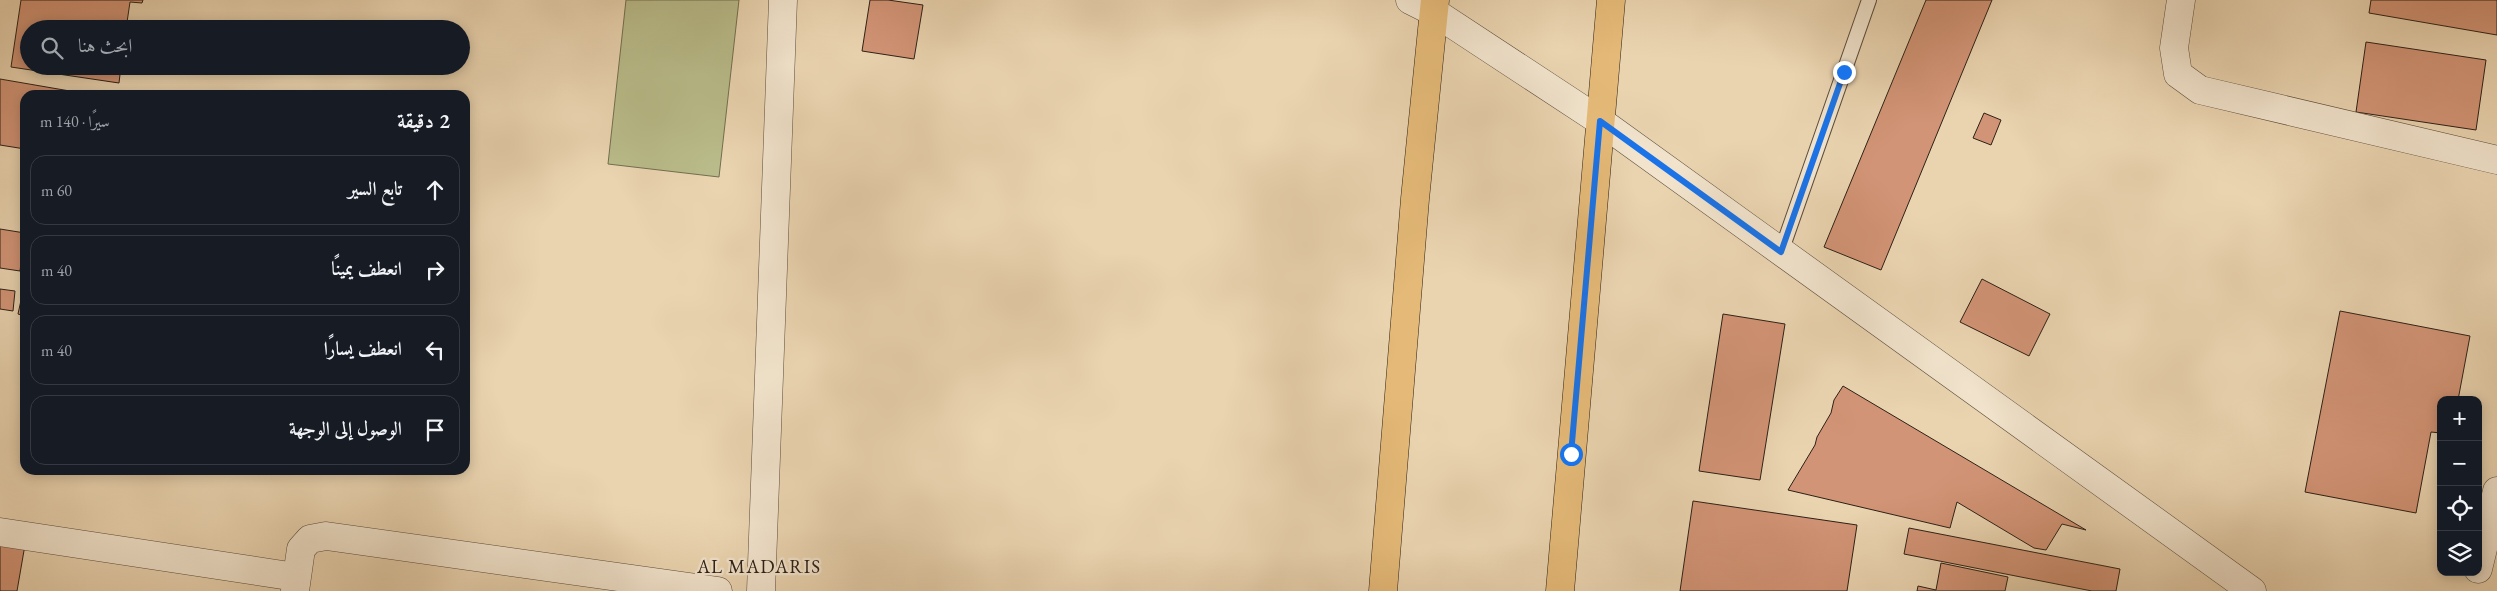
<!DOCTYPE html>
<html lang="ar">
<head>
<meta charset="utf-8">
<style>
  :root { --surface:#171b24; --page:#20242c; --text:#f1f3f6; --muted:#9ea1a6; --line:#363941 }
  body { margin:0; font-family:"EB Garamond",Amiri,serif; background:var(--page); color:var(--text); direction:rtl }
  .controls { position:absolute; right:15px; bottom:15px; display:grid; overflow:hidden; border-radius:10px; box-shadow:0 2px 12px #0003 }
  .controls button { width:45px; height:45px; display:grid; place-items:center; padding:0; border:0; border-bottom:1px solid var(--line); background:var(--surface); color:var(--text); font:25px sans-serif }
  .stop { position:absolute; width:15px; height:15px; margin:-11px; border:4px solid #1a73e8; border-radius:50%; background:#fff }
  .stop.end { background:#1a73e8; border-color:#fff; box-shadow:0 1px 5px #0008 }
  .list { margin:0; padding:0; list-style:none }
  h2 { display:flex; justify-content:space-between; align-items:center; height:65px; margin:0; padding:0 20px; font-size:21px }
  h2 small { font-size:16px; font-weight:400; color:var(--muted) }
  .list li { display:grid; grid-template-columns:32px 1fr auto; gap:15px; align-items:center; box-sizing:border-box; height:70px; margin:0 10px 10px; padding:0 10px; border:1px solid var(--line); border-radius:15px }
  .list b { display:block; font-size:19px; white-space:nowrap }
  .list em { font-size:16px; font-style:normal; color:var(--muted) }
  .icon { flex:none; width:28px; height:28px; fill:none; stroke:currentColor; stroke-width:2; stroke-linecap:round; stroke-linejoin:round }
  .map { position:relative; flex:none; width:2497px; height:591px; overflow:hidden; direction:ltr }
  .search { position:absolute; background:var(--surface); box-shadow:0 2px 12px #0003; left:20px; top:20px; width:450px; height:55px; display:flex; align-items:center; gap:12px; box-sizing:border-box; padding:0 18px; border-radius:28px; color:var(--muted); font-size:19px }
  .panel { position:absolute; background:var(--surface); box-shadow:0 2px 12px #0003; left:20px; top:90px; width:450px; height:385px; border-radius:15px; direction:rtl }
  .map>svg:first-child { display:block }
</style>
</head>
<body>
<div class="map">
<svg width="2497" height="591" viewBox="0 0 2497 591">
  <rect width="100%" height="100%" fill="#ead4b0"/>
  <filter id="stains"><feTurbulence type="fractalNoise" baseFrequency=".004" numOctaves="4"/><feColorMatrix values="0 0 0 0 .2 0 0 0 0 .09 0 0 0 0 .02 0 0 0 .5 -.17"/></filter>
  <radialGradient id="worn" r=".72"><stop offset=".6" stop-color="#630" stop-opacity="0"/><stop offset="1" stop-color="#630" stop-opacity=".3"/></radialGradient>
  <polygon fill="#b9bc8a" stroke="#726e50" points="626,0 739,0 719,177 608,164"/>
  <g fill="#d29476" stroke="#2c2016">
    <polygon points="21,0 143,0 142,3 130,2 126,29 29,29 29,66 121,66 119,83 11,67"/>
    <polygon points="870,0 888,0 923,5 914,59 862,51"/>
    <polygon points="1926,0 1992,0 1881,270 1824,247"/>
    <polygon points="2371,0 2497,0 2497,35 2369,13"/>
    <polygon points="2366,42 2486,60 2476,130 2356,112"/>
    <polygon points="0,79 93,95 25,95 25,149 0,145"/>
    <polygon points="1984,113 2001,120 1991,145 1973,138"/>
    <polygon points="0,229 25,233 20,271 0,268"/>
    <polygon points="1982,279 2050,314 2029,356 1960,322"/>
    <polygon points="25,282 25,316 18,314"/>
    <polygon points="0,289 15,291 13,311 0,309"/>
    <polygon points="2340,311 2470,336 2458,400 2441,400 2441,433 2431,432 2416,513 2305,492"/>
    <polygon points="1723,314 1785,324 1760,480 1699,471"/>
    <polygon points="1843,386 2086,530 2062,524 2046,550 2034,548 1957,502 1950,528 1788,490 1815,445 1817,437 1831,413 1834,400"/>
    <polygon points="1693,501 1857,525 1847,591 1680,591"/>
    <polygon points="1909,528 2120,569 2116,591 2092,591 1904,554"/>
    <polygon points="0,534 26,539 17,591 0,591"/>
    <polygon points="1941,563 2008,577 2005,591 1917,591 1918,586 1936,590"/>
  </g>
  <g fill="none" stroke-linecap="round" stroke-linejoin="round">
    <defs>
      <polyline id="lane" points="1781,252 1869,0"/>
      <g id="street">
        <polyline points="1410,0 1434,12 1600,121 2252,591"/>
        <polyline points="2181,0 2174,48 2178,74 2200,90 2497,160"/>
        <polyline points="0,532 296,577"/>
        <polyline points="2478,569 2497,491"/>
        <polyline points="295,591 301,549 310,539 326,536 718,591"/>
        <polyline points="761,591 783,0"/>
      </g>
      <g id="primary">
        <polyline points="1383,591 1415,199 1435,0"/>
        <polyline points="1560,591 1611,0"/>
      </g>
    </defs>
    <use href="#lane" stroke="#5c4d3c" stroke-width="16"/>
    <use href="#street" stroke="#5c4d3c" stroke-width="29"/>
    <use href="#primary" stroke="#2c2016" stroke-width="29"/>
    <use href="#lane" stroke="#f1e3cc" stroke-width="14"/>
    <use href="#street" stroke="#f1e3cc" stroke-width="28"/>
    <use href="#primary" stroke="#e5ba78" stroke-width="28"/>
  </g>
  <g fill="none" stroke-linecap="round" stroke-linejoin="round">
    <polyline stroke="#1a73e8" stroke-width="6" points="1571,454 1600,121 1781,252 1844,72"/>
  </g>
  <g text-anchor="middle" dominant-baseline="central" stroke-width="4.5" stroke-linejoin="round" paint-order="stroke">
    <g font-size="19" letter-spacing="1" fill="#2c2016" stroke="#f1e3cc">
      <text x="759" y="566">AL MADARIS</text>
    </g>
  </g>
  <rect width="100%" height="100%" filter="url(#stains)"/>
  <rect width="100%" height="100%" fill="url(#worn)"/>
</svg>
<div class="controls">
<button>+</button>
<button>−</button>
<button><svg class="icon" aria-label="locate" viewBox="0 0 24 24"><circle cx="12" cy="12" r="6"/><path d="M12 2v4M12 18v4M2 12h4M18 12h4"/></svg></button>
<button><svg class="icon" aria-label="layers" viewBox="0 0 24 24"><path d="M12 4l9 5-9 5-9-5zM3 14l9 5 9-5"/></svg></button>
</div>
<div class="stop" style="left:1571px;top:454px"></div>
<div class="stop end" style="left:1844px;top:72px"></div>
<div class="search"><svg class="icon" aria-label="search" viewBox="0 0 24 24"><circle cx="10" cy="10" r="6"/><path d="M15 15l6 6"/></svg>ابحث هنا</div>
<section class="panel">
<h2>2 دقيقة<small>سيرًا · 140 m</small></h2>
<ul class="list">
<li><svg class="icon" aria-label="ahead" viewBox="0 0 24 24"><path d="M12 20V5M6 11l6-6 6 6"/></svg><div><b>تابع السير</b></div><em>60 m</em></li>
<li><svg class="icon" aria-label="right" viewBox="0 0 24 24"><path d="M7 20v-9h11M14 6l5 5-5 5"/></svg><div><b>انعطف يمينًا</b></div><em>40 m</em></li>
<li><svg class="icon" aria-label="left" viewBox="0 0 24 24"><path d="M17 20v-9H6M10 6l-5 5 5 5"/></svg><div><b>انعطف يسارًا</b></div><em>40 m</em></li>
<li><svg class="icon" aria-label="arrive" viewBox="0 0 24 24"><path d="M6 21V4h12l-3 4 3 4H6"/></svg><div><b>الوصول إلى الوجهة</b></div></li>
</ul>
</section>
</div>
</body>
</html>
